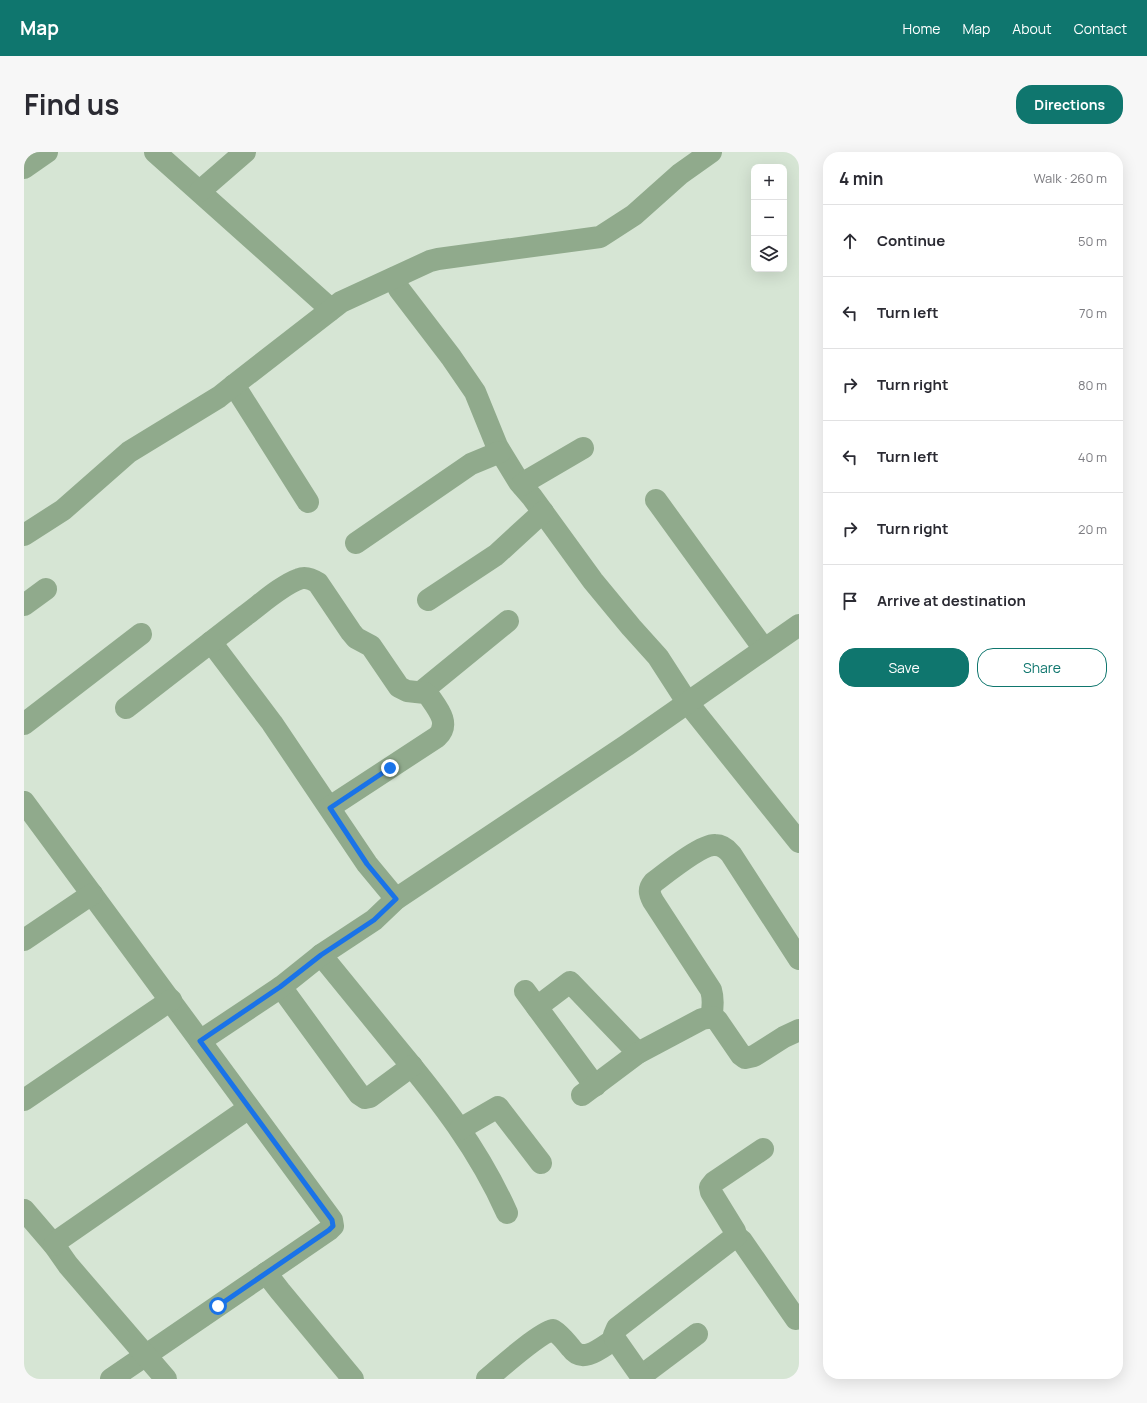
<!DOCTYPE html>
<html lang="en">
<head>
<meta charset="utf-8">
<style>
  :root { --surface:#fff; --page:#f7f7f7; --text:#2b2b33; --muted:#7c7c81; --line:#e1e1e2; --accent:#0f766e }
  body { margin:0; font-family:Manrope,sans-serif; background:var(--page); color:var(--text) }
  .controls { position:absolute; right:12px; top:12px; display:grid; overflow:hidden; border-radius:8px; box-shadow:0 4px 16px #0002 }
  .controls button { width:36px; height:36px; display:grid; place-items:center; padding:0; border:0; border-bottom:1px solid var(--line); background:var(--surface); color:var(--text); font:20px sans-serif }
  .stop { position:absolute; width:12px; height:12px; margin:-9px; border:3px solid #1a73e8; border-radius:50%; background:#fff }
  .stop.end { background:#1a73e8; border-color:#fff; box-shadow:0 1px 4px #0008 }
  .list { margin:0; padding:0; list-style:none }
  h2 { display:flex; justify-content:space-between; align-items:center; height:52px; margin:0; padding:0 16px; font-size:17px }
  h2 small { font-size:13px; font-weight:400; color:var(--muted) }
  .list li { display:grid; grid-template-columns:26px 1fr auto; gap:12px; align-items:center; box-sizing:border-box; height:72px; padding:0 16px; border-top:1px solid var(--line) }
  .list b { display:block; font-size:15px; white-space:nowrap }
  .list em { font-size:13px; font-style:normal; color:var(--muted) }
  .actions { display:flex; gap:8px; padding:12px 16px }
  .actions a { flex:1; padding:9px 0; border:1px solid var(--accent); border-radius:16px; text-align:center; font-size:14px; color:var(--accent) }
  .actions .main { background:var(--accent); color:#fff }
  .icon { flex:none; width:22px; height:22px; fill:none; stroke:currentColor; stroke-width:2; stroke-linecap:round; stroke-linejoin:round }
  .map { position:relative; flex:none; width:775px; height:1227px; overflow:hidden; border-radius:16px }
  header { display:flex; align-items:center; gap:24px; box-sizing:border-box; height:56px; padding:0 20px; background:var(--accent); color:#fff }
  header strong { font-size:19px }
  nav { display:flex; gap:22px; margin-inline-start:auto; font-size:14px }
  .intro { display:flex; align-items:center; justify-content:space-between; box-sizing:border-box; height:96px; padding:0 24px }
  h1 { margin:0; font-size:28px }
  .button { padding:10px 18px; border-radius:16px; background:var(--accent); color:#fff; font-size:14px; font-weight:700 }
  main { display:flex; gap:24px; padding:0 24px }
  aside { flex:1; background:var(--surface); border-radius:16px; box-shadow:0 4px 16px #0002 }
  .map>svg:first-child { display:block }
</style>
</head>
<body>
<header>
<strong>Map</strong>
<nav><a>Home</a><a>Map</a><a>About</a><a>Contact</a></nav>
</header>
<div class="intro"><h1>Find us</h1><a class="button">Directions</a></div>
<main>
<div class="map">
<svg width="775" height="1227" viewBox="0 0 775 1227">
  <rect width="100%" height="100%" fill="#d6e5d4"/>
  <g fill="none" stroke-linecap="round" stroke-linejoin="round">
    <g stroke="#90aa8c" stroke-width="22">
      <polyline points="131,0 301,152 305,159"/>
      <polyline points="0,16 23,0"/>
      <polyline points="176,39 221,0"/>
      <polyline points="370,126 375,137 427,205 451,240 473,294 495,330 508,345 569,429 607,475 634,505 663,550 775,690"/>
      <polyline points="210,233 284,350"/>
      <polyline points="498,333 506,327 559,296"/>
      <polyline points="632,348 740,497"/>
      <polyline points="0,383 39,358 105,300 195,245 210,233 317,150 406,109 414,107 576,85 610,63 656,22 687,0"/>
      <polyline points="332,391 447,312 476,300"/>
      <polyline points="404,448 472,403 519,360"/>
      <polyline points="0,453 22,437"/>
      <polyline points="187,490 248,571 343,712 372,747"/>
      <polyline points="397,540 484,469"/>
      <path d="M 102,556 C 142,525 182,494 222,463 C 237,452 258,433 275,427 C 282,424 288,427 294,431 L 327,480 L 332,486 L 347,494 L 375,535 L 383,539 L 401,541 L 405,544 C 414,557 427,572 413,585 L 306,655"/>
      <polyline points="0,572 117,482"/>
      <polyline points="0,650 308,1068 309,1074 305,1078 87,1227"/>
      <polyline points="0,788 68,742"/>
      <path d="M 297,803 C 322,834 347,864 372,895 C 416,948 455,998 483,1061"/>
      <polyline points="257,835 335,942 341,946 346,945 388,914"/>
      <polyline points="501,839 571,934"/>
      <polyline points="513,855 546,830 614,901"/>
      <path d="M 687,866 C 689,856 690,848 687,838 L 629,749 C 625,741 624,737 630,730 C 642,721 678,692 691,693 C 698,693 703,697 707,702 L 775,807"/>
      <polyline points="176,889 257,835 297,803 350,768 372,747 603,593 775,473"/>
      <polyline points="558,943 614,901 678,867 689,865 693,868 717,903 721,906 730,904 760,885 775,878"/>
      <polyline points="0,948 147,848"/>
      <polyline points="436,977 474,955 517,1011"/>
      <polyline points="0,1058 30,1093 44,1113 142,1227"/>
      <polyline points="712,1084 718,1089 772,1167"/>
      <polyline points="30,1093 36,1087 225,956"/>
      <polyline points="242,1121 256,1139 329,1227"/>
      <polyline points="617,1224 673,1182"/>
      <path d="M 463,1227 C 476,1216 515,1181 529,1178 C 537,1183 541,1189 547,1196 C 559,1213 578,1195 591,1187"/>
      <polyline points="619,1227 591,1187 590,1183 593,1176 712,1084 711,1079 687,1040 686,1035 690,1030 739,997"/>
    </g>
  </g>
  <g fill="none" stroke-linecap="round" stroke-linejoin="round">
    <polyline stroke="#1a73e8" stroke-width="5" points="194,1154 305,1078 309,1074 308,1068 176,889 256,835 297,803 350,768 372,747 343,712 306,656 366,616"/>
  </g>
</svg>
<div class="controls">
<button>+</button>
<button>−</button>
<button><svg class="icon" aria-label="layers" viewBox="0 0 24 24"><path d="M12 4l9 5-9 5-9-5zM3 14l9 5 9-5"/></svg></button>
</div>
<div class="stop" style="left:194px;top:1154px"></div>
<div class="stop end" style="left:366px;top:616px"></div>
</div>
<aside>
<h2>4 min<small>Walk · 260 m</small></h2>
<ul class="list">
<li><svg class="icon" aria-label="ahead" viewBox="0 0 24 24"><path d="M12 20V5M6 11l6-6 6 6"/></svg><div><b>Continue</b></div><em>50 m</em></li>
<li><svg class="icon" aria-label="left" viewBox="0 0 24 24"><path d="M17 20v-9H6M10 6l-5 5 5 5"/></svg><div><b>Turn left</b></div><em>70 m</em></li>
<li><svg class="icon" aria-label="right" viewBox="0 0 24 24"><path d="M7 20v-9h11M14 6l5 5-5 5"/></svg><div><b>Turn right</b></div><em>80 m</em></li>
<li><svg class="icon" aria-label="left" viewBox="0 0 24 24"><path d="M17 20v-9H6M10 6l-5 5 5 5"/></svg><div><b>Turn left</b></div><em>40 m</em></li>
<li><svg class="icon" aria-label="right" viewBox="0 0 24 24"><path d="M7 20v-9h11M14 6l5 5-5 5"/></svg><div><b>Turn right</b></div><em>20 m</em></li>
<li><svg class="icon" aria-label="arrive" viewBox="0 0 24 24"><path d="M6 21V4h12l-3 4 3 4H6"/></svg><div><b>Arrive at destination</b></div></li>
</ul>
<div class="actions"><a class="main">Save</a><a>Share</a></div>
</aside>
</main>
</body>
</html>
